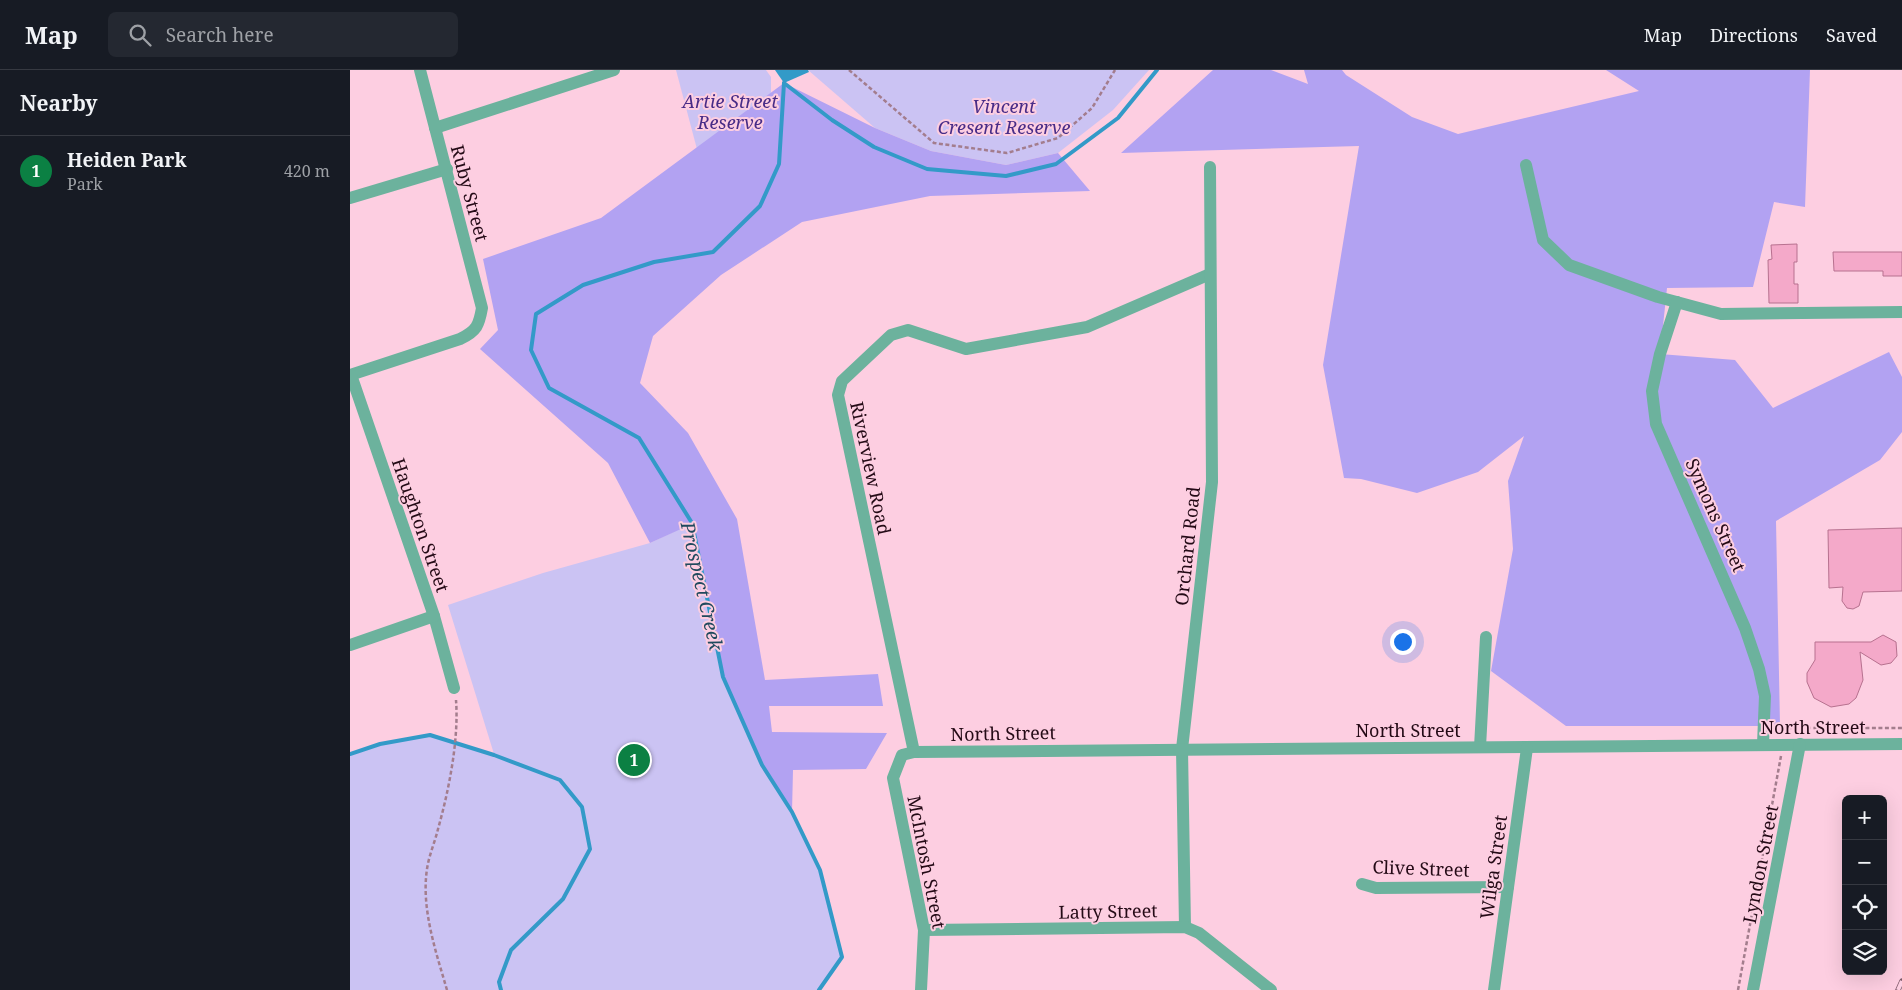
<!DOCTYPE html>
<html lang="en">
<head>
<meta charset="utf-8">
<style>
  :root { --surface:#171b24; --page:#242831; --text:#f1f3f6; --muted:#9ea1a6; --line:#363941; --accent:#0b8043 }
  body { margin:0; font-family:"Noto Serif",serif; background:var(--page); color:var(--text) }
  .controls { position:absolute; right:15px; bottom:15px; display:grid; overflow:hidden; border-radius:8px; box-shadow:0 5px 20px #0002 }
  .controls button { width:45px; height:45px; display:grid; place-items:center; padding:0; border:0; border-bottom:1px solid var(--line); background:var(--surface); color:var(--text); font:25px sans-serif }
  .you { position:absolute; left:1052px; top:571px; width:18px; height:18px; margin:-12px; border:4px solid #fff; border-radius:50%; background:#1a73e8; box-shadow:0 0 0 8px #1a73e833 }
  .badge { display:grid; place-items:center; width:32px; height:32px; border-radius:50%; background:var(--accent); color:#fff; font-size:16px; font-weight:700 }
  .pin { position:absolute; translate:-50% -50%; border:2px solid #fff; box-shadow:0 1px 5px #0006 }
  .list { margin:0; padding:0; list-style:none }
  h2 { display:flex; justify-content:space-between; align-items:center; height:65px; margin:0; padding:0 20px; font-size:21px }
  h2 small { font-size:16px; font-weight:400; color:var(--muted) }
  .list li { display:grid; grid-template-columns:32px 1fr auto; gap:15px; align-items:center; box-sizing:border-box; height:70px; padding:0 20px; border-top:1px solid var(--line) }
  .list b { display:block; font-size:19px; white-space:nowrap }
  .list p { margin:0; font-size:16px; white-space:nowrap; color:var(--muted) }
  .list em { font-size:16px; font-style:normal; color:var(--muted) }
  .icon { flex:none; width:28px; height:28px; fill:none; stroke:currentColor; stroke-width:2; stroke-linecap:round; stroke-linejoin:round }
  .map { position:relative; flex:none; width:1552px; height:920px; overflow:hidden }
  header { display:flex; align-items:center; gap:30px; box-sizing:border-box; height:70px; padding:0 25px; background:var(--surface); border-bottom:1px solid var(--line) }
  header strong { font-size:24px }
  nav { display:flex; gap:28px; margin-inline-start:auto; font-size:18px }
  .search { width:350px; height:45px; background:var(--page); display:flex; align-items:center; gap:12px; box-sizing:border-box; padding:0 18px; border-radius:8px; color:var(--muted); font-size:19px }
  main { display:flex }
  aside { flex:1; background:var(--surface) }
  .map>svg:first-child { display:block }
</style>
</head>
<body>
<header>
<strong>Map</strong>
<div class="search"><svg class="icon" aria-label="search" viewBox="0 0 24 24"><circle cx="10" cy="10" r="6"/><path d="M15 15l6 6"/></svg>Search here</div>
<nav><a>Map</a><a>Directions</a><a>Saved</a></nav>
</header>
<main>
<aside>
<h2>Nearby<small></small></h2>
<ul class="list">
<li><span class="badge">1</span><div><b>Heiden Park</b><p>Park</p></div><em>420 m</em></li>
</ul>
</aside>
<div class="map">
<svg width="1552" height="920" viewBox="0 0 1552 920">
  <rect width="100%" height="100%" fill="#fdcee1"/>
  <g fill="#cbc3f3">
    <polygon points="326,0 416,0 421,7 421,70 365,147"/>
    <polygon points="458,0 799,0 763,40 708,83 656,95 581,81 525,58"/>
    <polygon points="342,453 373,607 412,695 442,742 470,800 492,887 469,920 0,920 0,684 30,674 80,665 144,684 98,535 193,503 300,473"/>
  </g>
  <g fill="#b2a2f2">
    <polygon points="863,0 921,0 958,14 954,0 992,0 996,5 1062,47 1108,64 1289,21 1256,0 1460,0 1455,137 1424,132 1403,217 1317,218 1310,284 1385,290 1423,338 1539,282 1552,307 1552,362 1530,390 1426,451 1430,656 1216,656 1141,601 1163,479 1158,411 1174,366 1128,402 1067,423 1011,409 994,408 973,295 1009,76 771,83"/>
    <polygon points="434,13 525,58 581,81 656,95 708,83 740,121 580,126 452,152 371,205 303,266 290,313 338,363 387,449 415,610 528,604 533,636 419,636 422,662 537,663 516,699 443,700 442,742 412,695 373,607 342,454 300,473 258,393 130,279 148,260 133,189 251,148"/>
  </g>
  <polygon fill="#339ac8" points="425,0 458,0 459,2 434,13"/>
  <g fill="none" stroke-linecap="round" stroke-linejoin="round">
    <g stroke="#339ac8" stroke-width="4">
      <polyline points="434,13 429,94 410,136 363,182 304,192 233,215 186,244 181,280 199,318 289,368 342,453 373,607 412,695 442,742 470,800 492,887 469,920"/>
      <polyline points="434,13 482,50 524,77 577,99 656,106 706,94 768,48 807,0"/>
      <polyline points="0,684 30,674 80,665 144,685 210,710 232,737 240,779 213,829 161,880 149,912 151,920"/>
    </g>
  </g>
  <g fill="#f4a9c9" stroke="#b7718f">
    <polygon points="1447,174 1447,192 1444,192 1444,214 1448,214 1448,233 1419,233 1418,190 1422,189 1421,175"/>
    <polygon points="1483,182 1552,182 1552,206 1533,206 1533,201 1484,201"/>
    <polygon points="1552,458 1552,521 1513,522 1509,536 1503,539 1497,538 1492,531 1493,517 1479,518 1478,460"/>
    <polygon points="1533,565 1546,572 1547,586 1541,593 1531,595 1510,582 1513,610 1506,628 1499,634 1481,637 1464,628 1457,612 1457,603 1465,590 1465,572 1521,572"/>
  </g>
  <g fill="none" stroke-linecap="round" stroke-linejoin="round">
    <g stroke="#a37d8d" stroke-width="2.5" stroke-dasharray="4 2.5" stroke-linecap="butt">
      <polyline points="499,0 584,73 657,83 708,68 742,38 765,0"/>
      <polyline points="1435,663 1436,658 1552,658"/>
      <path d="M 97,920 C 86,882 71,839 77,799 C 79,785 85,772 88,759 C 99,720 109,669 106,630"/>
      <polyline points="1388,920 1431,686"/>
    </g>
    <g stroke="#6cb29d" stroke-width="12">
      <polyline points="85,58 264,0"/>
      <polyline points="1176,95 1193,170 1219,195 1308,227 1371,244 1552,242"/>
      <polyline points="0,128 97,99"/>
      <polyline points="1327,232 1310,284 1302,321 1306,354 1395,558 1409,599 1415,626 1413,674"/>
      <path d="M 0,305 L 110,269 C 127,261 129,255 132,238 L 70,0"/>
      <polyline points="1,305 84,546 104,618"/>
      <polyline points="0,575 84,546"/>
      <polyline points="1130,677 1136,567"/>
      <polyline points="564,682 488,325 492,311 541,265 558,260 616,279 737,257 860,204"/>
      <polyline points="1012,814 1026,818 1158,817"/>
      <polyline points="835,857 832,679 862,412 860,97"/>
      <polyline points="574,860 835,857 849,863 921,920"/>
      <polyline points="571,920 574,860 543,708 552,685 564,682 1552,674"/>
      <polyline points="1144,920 1177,678"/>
      <polyline points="1403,920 1450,674"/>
    </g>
    <defs>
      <polyline id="rail" points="1548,920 1552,911"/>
    </defs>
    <use href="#rail" stroke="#7d5a69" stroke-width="5.5"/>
    <use href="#rail" stroke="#fdcee1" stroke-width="4" stroke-dasharray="11" stroke-linecap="butt"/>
  </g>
  <g text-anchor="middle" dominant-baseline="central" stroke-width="4" stroke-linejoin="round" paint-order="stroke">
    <g font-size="18" font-style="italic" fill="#482c87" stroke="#fdcee1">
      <text x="380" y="31">Artie Street<tspan x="380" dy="21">Reserve</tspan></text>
      <text x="654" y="36">Vincent<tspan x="654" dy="21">Cresent Reserve</tspan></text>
    </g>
    <g font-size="18" fill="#240a16" stroke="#fdcee1">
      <text transform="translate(120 123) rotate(75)">Ruby Street</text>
      <text transform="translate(521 398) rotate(78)">Riverview Road</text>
      <text transform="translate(1366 445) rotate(66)">Symons Street</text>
      <text transform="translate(71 455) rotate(71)">Haughton Street</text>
      <text transform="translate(837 476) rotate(-84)">Orchard Road</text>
      <text x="1463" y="657">North Street</text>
      <text x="1058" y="660">North Street</text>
      <text transform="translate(653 663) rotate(-1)">North Street</text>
      <text transform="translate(577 792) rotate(79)">McIntosh Street</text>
      <text transform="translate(1410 794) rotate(-79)">Lyndon Street</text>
      <text transform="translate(1143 797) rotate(-82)">Wilga Street</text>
      <text transform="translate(1071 798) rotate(2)">Clive Street</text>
      <text transform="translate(758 841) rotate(-1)">Latty Street</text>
    </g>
    <g font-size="19" font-style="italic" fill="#204a5e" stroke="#fdcee1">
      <text transform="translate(352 516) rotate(77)">Prospect Creek</text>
    </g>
  </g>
</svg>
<div class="controls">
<button>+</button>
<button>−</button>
<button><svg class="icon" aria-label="locate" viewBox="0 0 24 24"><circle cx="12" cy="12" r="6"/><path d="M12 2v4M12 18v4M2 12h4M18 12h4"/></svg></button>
<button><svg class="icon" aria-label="layers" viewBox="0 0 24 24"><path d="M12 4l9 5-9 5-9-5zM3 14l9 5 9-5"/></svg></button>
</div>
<div class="you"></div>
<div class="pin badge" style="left:284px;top:690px">1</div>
</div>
</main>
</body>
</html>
